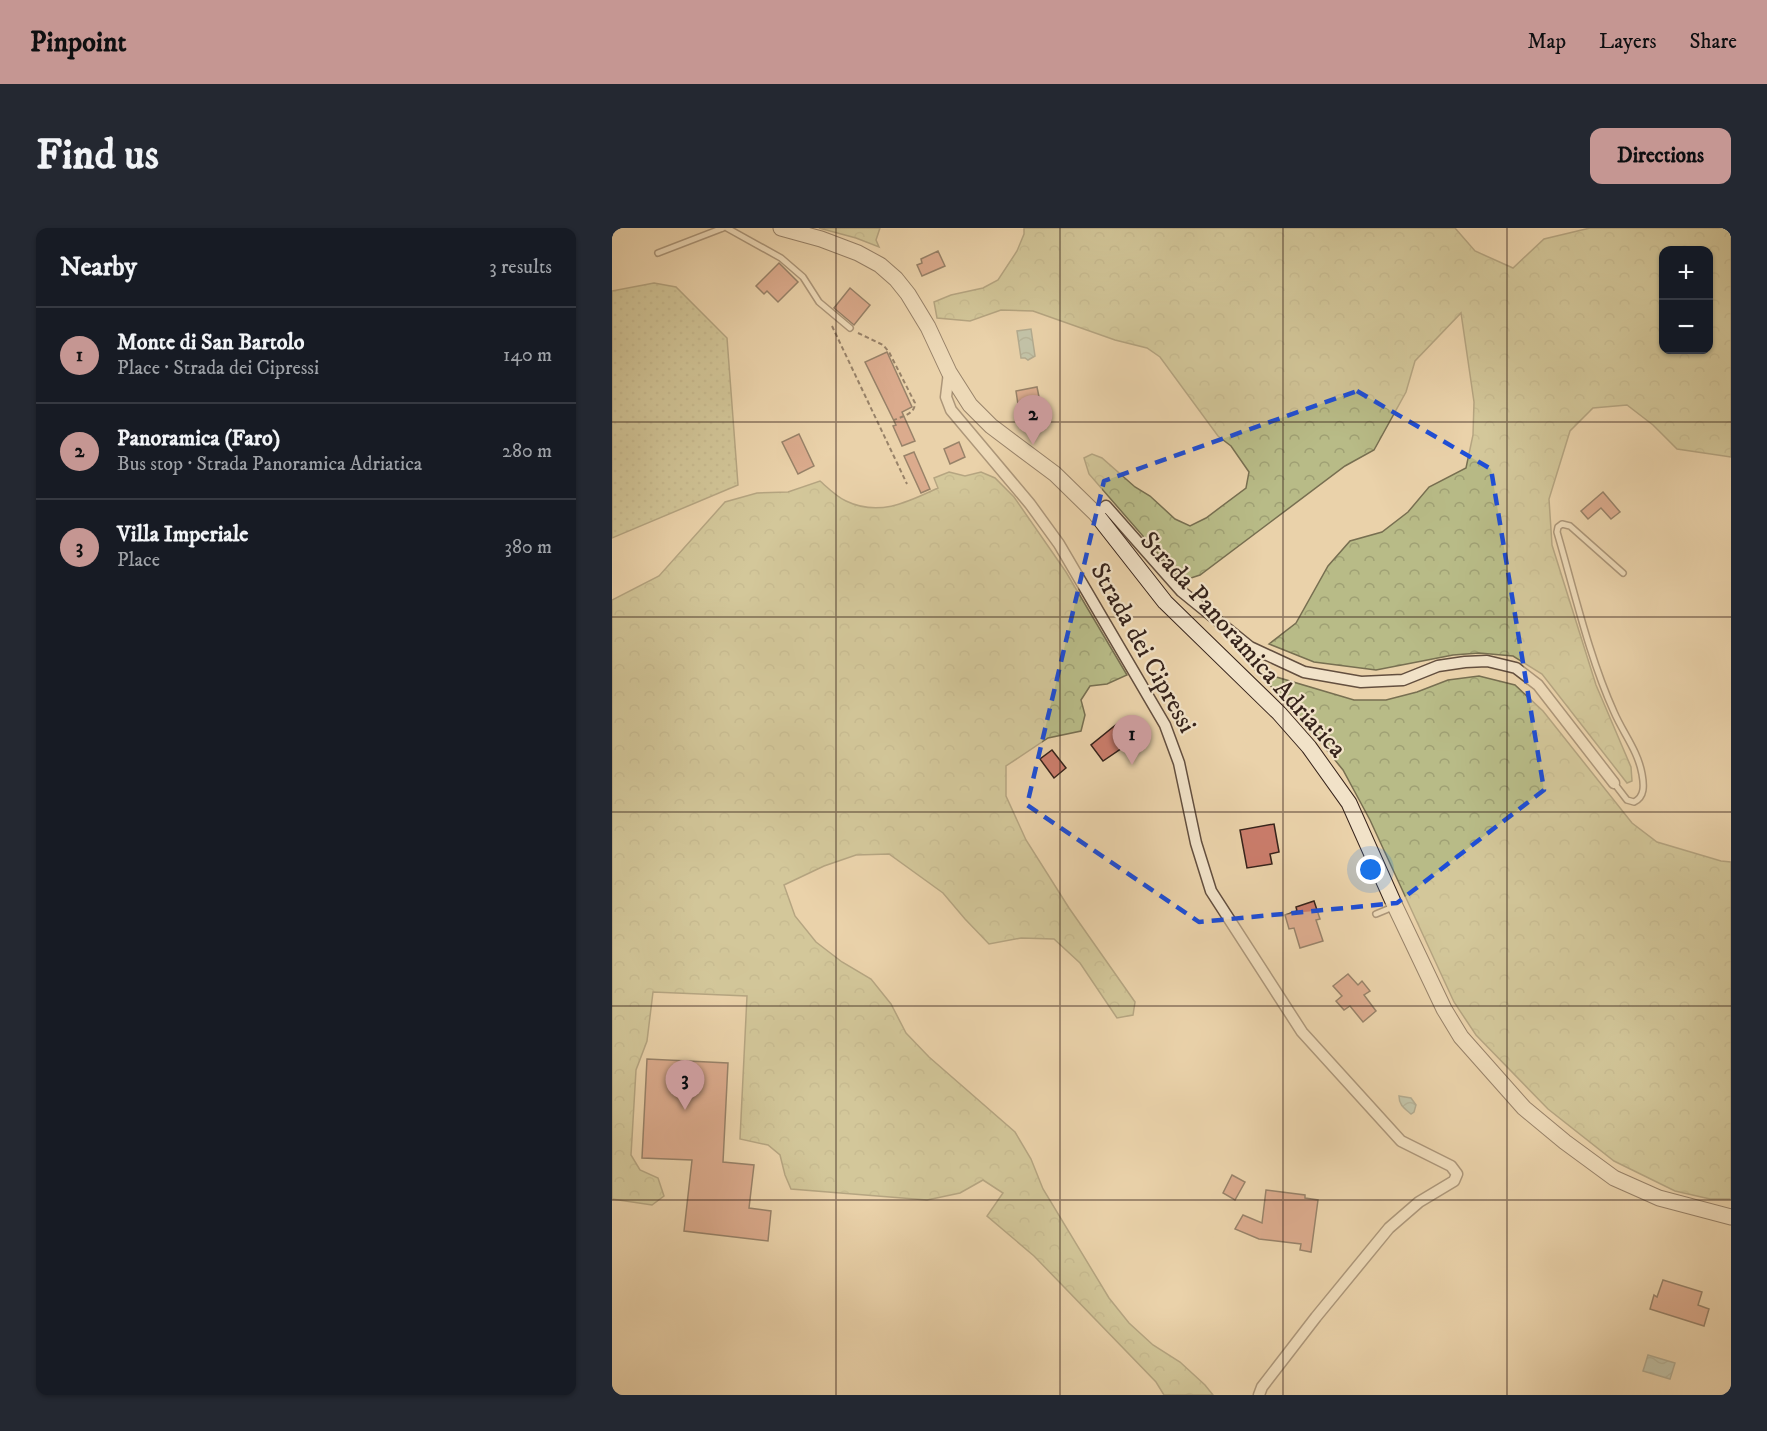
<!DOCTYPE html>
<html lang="en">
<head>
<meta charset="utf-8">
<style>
  :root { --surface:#171b24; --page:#242831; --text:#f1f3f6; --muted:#9ea1a6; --line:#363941; --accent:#c59692 }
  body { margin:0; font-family:"IM FELL DW Pica",serif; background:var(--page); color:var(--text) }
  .controls { position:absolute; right:18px; top:18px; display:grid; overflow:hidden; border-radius:12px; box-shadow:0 2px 4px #0004 }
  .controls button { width:54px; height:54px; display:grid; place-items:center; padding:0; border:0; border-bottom:2px solid var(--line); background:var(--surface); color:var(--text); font:30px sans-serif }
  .you { position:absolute; left:759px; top:642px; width:21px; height:21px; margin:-15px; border:4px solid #fff; border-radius:50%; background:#1a73e8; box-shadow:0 0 0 9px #1a73e833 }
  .badge { display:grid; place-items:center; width:39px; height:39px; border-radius:50%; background:var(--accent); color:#111; font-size:20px; font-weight:700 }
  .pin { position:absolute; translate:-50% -50px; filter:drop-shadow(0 2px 3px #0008) }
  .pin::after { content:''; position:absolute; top:32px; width:21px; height:18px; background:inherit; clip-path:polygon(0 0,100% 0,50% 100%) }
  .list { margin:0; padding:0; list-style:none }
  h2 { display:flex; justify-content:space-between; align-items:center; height:78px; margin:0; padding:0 24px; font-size:26px }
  h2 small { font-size:20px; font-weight:400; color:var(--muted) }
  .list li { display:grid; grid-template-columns:39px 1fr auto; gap:18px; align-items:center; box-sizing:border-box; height:96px; padding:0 24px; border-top:2px solid var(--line) }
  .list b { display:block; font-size:22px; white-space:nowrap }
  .list p { margin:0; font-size:20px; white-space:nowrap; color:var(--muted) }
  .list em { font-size:20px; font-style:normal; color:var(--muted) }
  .map { position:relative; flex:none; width:1119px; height:1167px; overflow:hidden; border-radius:12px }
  header { display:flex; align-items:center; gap:36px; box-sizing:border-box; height:84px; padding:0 30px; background:var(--accent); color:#111 }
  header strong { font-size:28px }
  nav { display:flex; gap:33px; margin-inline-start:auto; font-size:21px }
  .intro { display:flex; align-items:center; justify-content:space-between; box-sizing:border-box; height:144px; padding:0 36px }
  h1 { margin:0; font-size:42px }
  .button { padding:15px 27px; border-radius:12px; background:var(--accent); color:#111; font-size:21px; font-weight:700 }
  main { display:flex; gap:36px; padding:0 36px }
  aside { flex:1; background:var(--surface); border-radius:12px; box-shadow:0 2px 4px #0004 }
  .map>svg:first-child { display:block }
</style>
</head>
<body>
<header>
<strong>Pinpoint</strong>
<nav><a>Map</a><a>Layers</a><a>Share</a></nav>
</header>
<div class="intro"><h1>Find us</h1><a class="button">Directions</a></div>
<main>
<aside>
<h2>Nearby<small>3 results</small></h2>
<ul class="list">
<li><span class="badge">1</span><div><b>Monte di San Bartolo</b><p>Place · Strada dei Cipressi</p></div><em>140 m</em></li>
<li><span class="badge">2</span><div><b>Panoramica (Faro)</b><p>Bus stop · Strada Panoramica Adriatica</p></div><em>280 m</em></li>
<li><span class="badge">3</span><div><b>Villa Imperiale</b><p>Place</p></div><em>380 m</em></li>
</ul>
</aside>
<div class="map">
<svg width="1119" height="1167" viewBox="0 0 1119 1167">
  <defs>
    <pattern id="grass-dots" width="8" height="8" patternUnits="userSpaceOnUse" patternTransform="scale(1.5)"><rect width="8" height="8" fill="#b8bb87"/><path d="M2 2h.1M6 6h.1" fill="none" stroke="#9fa074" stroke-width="1.8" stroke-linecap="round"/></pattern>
    <pattern id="forest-crowns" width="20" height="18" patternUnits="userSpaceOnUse" patternTransform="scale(1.5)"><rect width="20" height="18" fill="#b8bb87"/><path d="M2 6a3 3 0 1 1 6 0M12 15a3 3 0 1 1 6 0" fill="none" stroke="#9fa074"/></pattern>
    <pattern id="water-waves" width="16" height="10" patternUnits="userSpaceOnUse" patternTransform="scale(1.5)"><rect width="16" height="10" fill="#98b7ab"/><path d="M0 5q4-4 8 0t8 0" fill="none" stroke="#7d948a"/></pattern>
  </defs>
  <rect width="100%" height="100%" fill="#ead2aa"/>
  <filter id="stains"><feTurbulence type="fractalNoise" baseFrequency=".00333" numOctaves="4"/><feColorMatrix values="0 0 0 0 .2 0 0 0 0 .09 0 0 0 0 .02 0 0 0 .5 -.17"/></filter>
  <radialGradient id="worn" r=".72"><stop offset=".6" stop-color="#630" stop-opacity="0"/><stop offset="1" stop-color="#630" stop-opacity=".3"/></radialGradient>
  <polygon fill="url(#grass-dots)" stroke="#776f51" stroke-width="1.5" points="42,55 64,59 115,110 126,257 0,310 0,63"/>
  <g fill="url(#forest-crowns)" stroke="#776f51" stroke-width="1.5" fill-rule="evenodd">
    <polygon points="207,0 268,0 264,12 267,19 244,10"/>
    <path d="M 412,0 L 843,0 L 863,23 L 901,40 L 932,11 L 978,0 L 1119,0 L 1119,229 L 1065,221 L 1041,197 L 1015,177 L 981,180 L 958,203 L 937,271 L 940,317 L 984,457 L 1019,539 L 1020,553 L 1015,555 L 930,446 L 901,428 L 867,425 L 841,427 L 764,442 L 702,434 L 657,416 L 684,395 L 716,338 L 738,313 L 770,304 L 796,284 L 817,259 L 854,240 L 861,207 L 862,174 L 849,85 L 803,133 L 794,164 L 762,222 L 733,238 L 588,347 L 570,353 L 477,246 L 472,230 L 480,226 L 490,230 L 523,259 L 538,268 L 563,291 L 578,298 L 594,290 L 634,260 L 637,244 L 619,218 L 606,208 L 548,129 L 535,120 L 503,112 L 421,83 L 389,82 L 358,93 L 325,90 L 322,74 L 339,67 L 371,60 L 386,52 L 405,23 L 412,6 ZM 1052,22 L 1096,22 L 1096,122 L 1052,122 Z"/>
    <path d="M 337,244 L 353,248 L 369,244 L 383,250 L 402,269 L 454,344 L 515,447 L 495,456 L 478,458 L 469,472 L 473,487 L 469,503 L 436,510 L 394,538 L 394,568 L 414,612 L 457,680 L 523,774 L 521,787 L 505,790 L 468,735 L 442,711 L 409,710 L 377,716 L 353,691 L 331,665 L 277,626 L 244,627 L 212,638 L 172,657 L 183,688 L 204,714 L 230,734 L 259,751 L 279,776 L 294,805 L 317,829 L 403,904 L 419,931 L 431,961 L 497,1070 L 517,1095 L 541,1117 L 568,1134 L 593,1157 L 601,1167 L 552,1167 L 544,1154 L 422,1028 L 375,988 L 391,965 L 371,952 L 348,965 L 315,972 L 179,961 L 173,947 L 168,927 L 156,917 L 128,911 L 135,768 L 41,764 L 35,813 L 24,842 L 19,927 L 28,942 L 46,950 L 52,968 L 40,977 L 0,971 L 0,372 L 47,348 L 113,274 L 145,265 L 176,264 L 208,253 C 216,260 225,269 234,273 C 267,289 296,274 326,260 L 322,250 Z"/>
    <polygon points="644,443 742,472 774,472 805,464 836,452 867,448 903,457 931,483 1020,595 1045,614 1109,633 1119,634 1119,971 1098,971 1063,963 1002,933 936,881 864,807 842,774 758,592 731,542 685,485"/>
  </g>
  <g fill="url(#water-waves)" stroke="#717c71" stroke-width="1.5">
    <polygon points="419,101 423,128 416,132 413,130 409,130 405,103"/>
    <path d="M 787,868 L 799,870 L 804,877 L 802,884 L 799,886 C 792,880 787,877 787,868 Z"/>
    <polygon points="1036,1127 1063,1135 1058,1151 1031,1143"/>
  </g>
  <g fill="#cb7d6c" stroke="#36231b" stroke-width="1.5">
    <polygon points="326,23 333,38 310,48 305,37 310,35 309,31"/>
    <polygon points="167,35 186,54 166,74 155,63 152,66 144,58"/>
    <polygon points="238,60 258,77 242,97 222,80"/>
    <polygon points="275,124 300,179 290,184 303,213 290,218 281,198 284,197 253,134"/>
    <polygon points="425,159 429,179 407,183 404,163"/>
    <polygon points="187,206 202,238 186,246 170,214"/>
    <polygon points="347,214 353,229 338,236 332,221"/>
    <polygon points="302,224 318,261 309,265 292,228"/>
    <polygon points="991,264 1008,284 999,291 989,280 976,291 969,283"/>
    <polygon points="511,491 520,502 505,513 510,520 491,533 479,517"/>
    <polygon points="440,522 454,540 442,550 428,531"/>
    <polygon points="662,596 667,624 658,626 660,636 635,640 628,602"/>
    <polygon points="702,673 708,691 704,692 711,713 688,720 682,700 677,701 673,687 685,683 684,679"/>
    <polygon points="736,746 746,757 750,753 758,763 752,767 764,783 751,794 738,778 732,782 724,773 730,768 721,758"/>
    <polygon points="35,831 116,835 111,934 142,937 137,980 159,983 156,1013 72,1003 80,932 30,930"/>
    <polygon points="620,947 633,954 623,972 611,965"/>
    <polygon points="654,962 693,967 693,970 706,972 699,1024 688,1022 689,1016 647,1011 623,1001 631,987 650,995"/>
    <polygon points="1051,1052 1090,1064 1086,1077 1097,1081 1092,1098 1038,1081 1042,1067 1045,1069"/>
  </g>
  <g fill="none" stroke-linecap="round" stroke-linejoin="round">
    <defs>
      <g id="lane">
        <polyline points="115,0 169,30 191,49 207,74 238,100"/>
        <polyline points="46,25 111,0"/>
        <path d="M 1002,555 L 1015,572 L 1022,574 C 1033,569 1032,557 1030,546 C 1026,523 1011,505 1002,484 C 977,429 962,362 945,304 L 946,299 L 950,296 L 958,298 L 1011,345"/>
        <polyline points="764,686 781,679"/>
      </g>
      <g id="street">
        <polyline points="337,144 334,169 339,182 418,276 447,316 553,497 567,535 584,615 599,663 690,804 789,913 839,938 845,946 842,953 807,974 777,1000 704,1089 650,1159 647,1167"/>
        <polyline points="484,286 494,278 569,363 638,419 692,444 749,454 791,452 826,438 853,434 875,433 904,440 926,457 1002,555"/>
      </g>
      <polyline id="secondary" points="169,0 209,11 246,25 268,37 284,51 296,66 316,99 337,144 358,177 379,198 443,246 484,286 553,374 667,485 697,519 737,575 783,678 832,781 849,809 912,880 953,914 1002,950 1047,970 1119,989"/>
    </defs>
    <use href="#lane" stroke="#634f3f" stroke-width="8"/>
    <use href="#street" stroke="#634f3f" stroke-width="13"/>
    <use href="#secondary" stroke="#36231b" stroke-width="17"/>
    <g stroke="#36231b" stroke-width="2" stroke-dasharray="4.5 3" stroke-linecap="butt">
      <polyline points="220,98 295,256"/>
      <path d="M 246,105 L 271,117 L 277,124 L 303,175 C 303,186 291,188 282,192"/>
    </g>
    <use href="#lane" stroke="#f1e2c8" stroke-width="5"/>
    <use href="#street" stroke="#f1e2c8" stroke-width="10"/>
    <use href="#secondary" stroke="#f1e2c8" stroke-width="15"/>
  </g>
  <path d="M0 0H1119V1167H0ZM 745,163 L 879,241 L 932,562 L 785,675 L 587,694 L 415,577 L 492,253 Z" fill="#ead2aa" fill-opacity=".55" fill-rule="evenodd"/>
  <path fill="none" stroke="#1d4ed8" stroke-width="4.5" stroke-dasharray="12 8" stroke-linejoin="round" d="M 745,163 L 879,241 L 932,562 L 785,675 L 587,694 L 415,577 L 492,253 Z"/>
  <path fill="none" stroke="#36231b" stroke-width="1.5" stroke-opacity="0.55" d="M 224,0 L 224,1167M 448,0 L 448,1167M 671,0 L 671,1167M 895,0 L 895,1167M 0,194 L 1119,194M 0,389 L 1119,389M 0,584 L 1119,584M 0,778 L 1119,778M 0,972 L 1119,972"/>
  <g text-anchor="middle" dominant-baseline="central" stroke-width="4.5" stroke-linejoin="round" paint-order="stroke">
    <g font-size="26" fill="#36231b" stroke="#f1e2c8">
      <text transform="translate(631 417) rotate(48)">Strada Panoramica Adriatica</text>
      <text transform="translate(531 420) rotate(61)">Strada dei Cipressi</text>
    </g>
  </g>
  <rect width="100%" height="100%" filter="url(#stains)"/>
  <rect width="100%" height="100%" fill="url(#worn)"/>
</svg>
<div class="controls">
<button>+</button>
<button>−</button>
</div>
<div class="you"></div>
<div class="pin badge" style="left:520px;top:537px">1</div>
<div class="pin badge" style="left:421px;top:217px">2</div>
<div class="pin badge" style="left:73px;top:882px">3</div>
</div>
</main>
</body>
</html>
